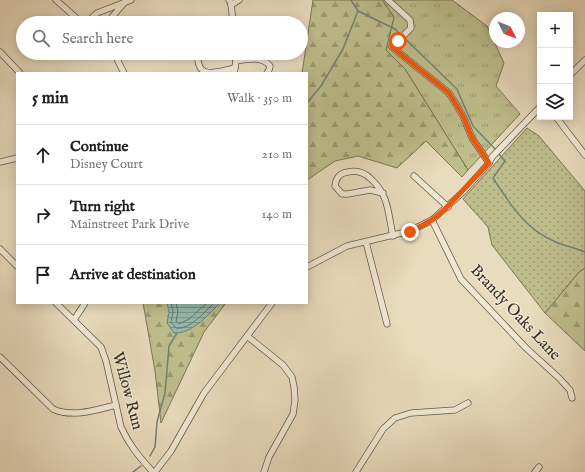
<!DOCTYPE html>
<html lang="en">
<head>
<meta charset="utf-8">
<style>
  :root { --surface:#fff; --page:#f6f6f6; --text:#202124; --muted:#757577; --line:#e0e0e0 }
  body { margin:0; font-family:"IM FELL English",serif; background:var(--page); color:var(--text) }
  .controls { position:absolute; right:12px; top:12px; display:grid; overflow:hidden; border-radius:0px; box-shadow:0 2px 10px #0003 }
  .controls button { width:36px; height:36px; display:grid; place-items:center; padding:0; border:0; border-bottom:1px solid var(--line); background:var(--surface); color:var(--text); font:20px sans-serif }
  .compass { position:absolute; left:489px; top:12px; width:36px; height:36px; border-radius:50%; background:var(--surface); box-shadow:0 2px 10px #0003; rotate:132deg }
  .stop { position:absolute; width:12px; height:12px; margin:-9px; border:3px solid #ea580c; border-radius:50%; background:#fff }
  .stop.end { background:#ea580c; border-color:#fff; box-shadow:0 1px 4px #0008 }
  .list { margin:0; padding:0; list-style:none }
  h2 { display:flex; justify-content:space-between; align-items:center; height:52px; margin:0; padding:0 16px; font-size:17px }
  h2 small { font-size:13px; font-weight:400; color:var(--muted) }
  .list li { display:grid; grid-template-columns:26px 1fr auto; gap:12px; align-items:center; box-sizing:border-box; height:60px; padding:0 16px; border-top:1px solid var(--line) }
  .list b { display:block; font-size:15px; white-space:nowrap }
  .list p { margin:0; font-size:13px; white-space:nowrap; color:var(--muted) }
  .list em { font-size:13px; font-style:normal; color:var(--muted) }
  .icon { flex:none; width:22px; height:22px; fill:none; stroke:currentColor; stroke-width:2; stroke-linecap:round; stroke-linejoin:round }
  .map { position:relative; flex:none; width:585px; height:472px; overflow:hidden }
  .search { position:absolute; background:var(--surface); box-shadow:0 2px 10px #0003; left:16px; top:16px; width:292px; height:44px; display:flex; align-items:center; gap:10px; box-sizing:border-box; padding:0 14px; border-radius:22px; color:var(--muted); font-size:15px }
  .panel { position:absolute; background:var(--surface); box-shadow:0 2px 10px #0003; left:16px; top:72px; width:292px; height:232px; border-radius:0px }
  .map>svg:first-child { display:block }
</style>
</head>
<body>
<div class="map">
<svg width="585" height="472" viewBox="0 0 585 472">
  <defs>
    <pattern id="grass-tufts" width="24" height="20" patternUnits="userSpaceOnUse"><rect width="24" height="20" fill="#bebe8c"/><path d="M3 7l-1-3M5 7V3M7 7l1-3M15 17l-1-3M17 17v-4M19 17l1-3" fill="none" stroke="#9b9b72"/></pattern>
    <pattern id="forest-firs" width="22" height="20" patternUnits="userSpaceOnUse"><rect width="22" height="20" fill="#bebe8c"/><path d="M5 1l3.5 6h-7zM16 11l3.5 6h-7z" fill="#9b9b72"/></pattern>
    <pattern id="park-dots" width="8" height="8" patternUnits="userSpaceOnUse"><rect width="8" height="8" fill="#bebe8c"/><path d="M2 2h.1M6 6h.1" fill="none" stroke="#9b9b72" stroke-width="1.8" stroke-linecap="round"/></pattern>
    <pattern id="water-rules" width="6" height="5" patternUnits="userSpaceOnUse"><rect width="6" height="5" fill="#97bbaf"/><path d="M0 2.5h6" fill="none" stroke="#7c988e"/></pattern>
  </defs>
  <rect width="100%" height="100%" fill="#e9dbbd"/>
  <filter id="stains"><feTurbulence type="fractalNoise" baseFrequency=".005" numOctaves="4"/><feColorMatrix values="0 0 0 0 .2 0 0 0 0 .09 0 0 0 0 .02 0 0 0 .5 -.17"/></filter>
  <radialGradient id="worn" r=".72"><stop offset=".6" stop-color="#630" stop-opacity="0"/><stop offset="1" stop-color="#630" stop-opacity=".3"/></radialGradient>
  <polygon fill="url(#grass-tufts)" stroke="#7a7658" points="382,0 452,0 487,26 504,63 496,86 520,114 468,170 405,69 386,50 394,17"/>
  <g fill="url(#forest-firs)" stroke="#7a7658">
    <polygon points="313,0 382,0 394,17 386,50 405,69 468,170 462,177 426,141 397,168 358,156 335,161 307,180 307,73 302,73"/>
    <polygon points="585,268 585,351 545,313 579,272"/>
    <polygon points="143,303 226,303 204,332 161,423 155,371"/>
  </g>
  <polygon fill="url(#park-dots)" stroke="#7a7658" points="527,128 539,136 585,191 585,268 579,272 545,313 492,245 488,227 463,199"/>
  <path fill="url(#water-rules)" stroke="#708277" d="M 167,303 L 220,303 C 208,315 192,334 174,333 L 167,323 L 169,312 Z"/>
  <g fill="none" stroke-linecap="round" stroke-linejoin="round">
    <g stroke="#667469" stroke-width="1">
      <path d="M 171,303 L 173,312 L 171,322 L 176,328 C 188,331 206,311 214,303"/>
      <polyline points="176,303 178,312 176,321 179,324 189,319 207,303"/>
    </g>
    <g stroke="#708277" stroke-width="1.5">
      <polyline points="351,0 358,11 395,29 457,89 473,126 496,150"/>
      <polyline points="307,103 321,86 343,49 358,11"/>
      <path d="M 498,153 L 505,161 L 493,178 C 510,204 526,230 556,242 C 565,246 575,248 585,252"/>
      <polyline points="150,456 155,447 157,422 165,393 169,346 177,333"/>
      <polyline points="133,472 141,466"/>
    </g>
    <defs>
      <g id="minor">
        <polyline points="56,0 82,23"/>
        <polyline points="229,0 231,3 233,23"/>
        <polyline points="388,0 410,20 411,28 392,47 449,93 463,116 472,138 489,163"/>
        <polyline points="231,5 239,0"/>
        <polyline points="86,23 97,13 131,0"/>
        <polyline points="107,23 124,3"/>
        <polyline points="0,52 20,73"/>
        <polyline points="114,53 124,73"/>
        <path d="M 198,53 C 196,81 216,72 235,68"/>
        <path d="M 236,61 C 247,59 263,56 270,66 L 269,70 L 267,73"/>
        <polyline points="234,73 236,61 235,53"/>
        <polyline points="570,75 585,60"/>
        <polyline points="556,117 585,155"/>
        <polyline points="0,162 17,158"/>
        <polyline points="414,176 448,207"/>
        <path d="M 383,193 L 370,190 L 348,194 L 342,194 L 335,186 C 336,178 339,173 348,172 C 357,170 365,173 371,179 C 389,195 388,214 393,236"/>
        <polyline points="432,220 461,279 526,348 559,378 570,390 572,398"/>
        <polyline points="366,242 387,324"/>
        <polyline points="0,249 17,266"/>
        <polyline points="307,267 347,246 410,231 432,220 463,192 489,163 492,157 540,107"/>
        <path d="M 56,303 L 101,347 L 106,361 L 121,427 C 129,445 140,458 153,472"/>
        <polyline points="74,320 85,303"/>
        <polyline points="247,336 283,365 292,377 294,387 295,400 293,414 269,457 264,472"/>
        <path d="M 0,357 L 53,409 C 72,418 96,410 116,405"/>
        <polyline points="155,472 171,451 204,393 272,303"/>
        <polyline points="356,472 383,429 395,418 411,413 455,410 468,403"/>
        <polyline points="535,472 539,467"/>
      </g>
    </defs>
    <use href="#minor" stroke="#62584a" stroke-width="7"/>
    <use href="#minor" stroke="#f1e8d4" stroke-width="5.5"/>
  </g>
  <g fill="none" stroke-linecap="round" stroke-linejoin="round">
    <polyline stroke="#ea580c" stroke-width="5" points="398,41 392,47 449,93 463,116 472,138 489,163 444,210 432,220 410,232"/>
  </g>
  <g text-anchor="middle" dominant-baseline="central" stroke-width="3" stroke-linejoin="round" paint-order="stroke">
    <g font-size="16" fill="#352d23" stroke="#f1e8d4">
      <text transform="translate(515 313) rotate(47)">Brandy Oaks Lane</text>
      <text transform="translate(127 391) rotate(75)">Willow Run</text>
    </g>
  </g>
  <rect width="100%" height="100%" filter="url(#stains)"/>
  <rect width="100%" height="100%" fill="url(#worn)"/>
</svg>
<div class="controls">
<button>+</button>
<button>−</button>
<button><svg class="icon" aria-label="layers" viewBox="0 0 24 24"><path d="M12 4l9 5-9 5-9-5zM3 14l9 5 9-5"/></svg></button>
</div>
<svg class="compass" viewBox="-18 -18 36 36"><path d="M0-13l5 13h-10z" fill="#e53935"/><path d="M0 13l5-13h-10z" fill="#757577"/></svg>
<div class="stop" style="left:398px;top:41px"></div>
<div class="stop end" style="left:410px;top:232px"></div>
<div class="search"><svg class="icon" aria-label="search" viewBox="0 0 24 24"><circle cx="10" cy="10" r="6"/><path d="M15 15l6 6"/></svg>Search here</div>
<section class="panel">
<h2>5 min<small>Walk · 350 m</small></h2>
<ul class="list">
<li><svg class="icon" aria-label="ahead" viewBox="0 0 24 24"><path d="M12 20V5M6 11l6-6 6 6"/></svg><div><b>Continue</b><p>Disney Court</p></div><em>210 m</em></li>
<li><svg class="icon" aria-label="right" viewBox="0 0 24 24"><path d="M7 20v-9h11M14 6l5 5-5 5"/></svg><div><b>Turn right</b><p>Mainstreet Park Drive</p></div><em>140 m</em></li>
<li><svg class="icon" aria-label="arrive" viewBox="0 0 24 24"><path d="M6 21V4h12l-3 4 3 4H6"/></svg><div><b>Arrive at destination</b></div></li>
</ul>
</section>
</div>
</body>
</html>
